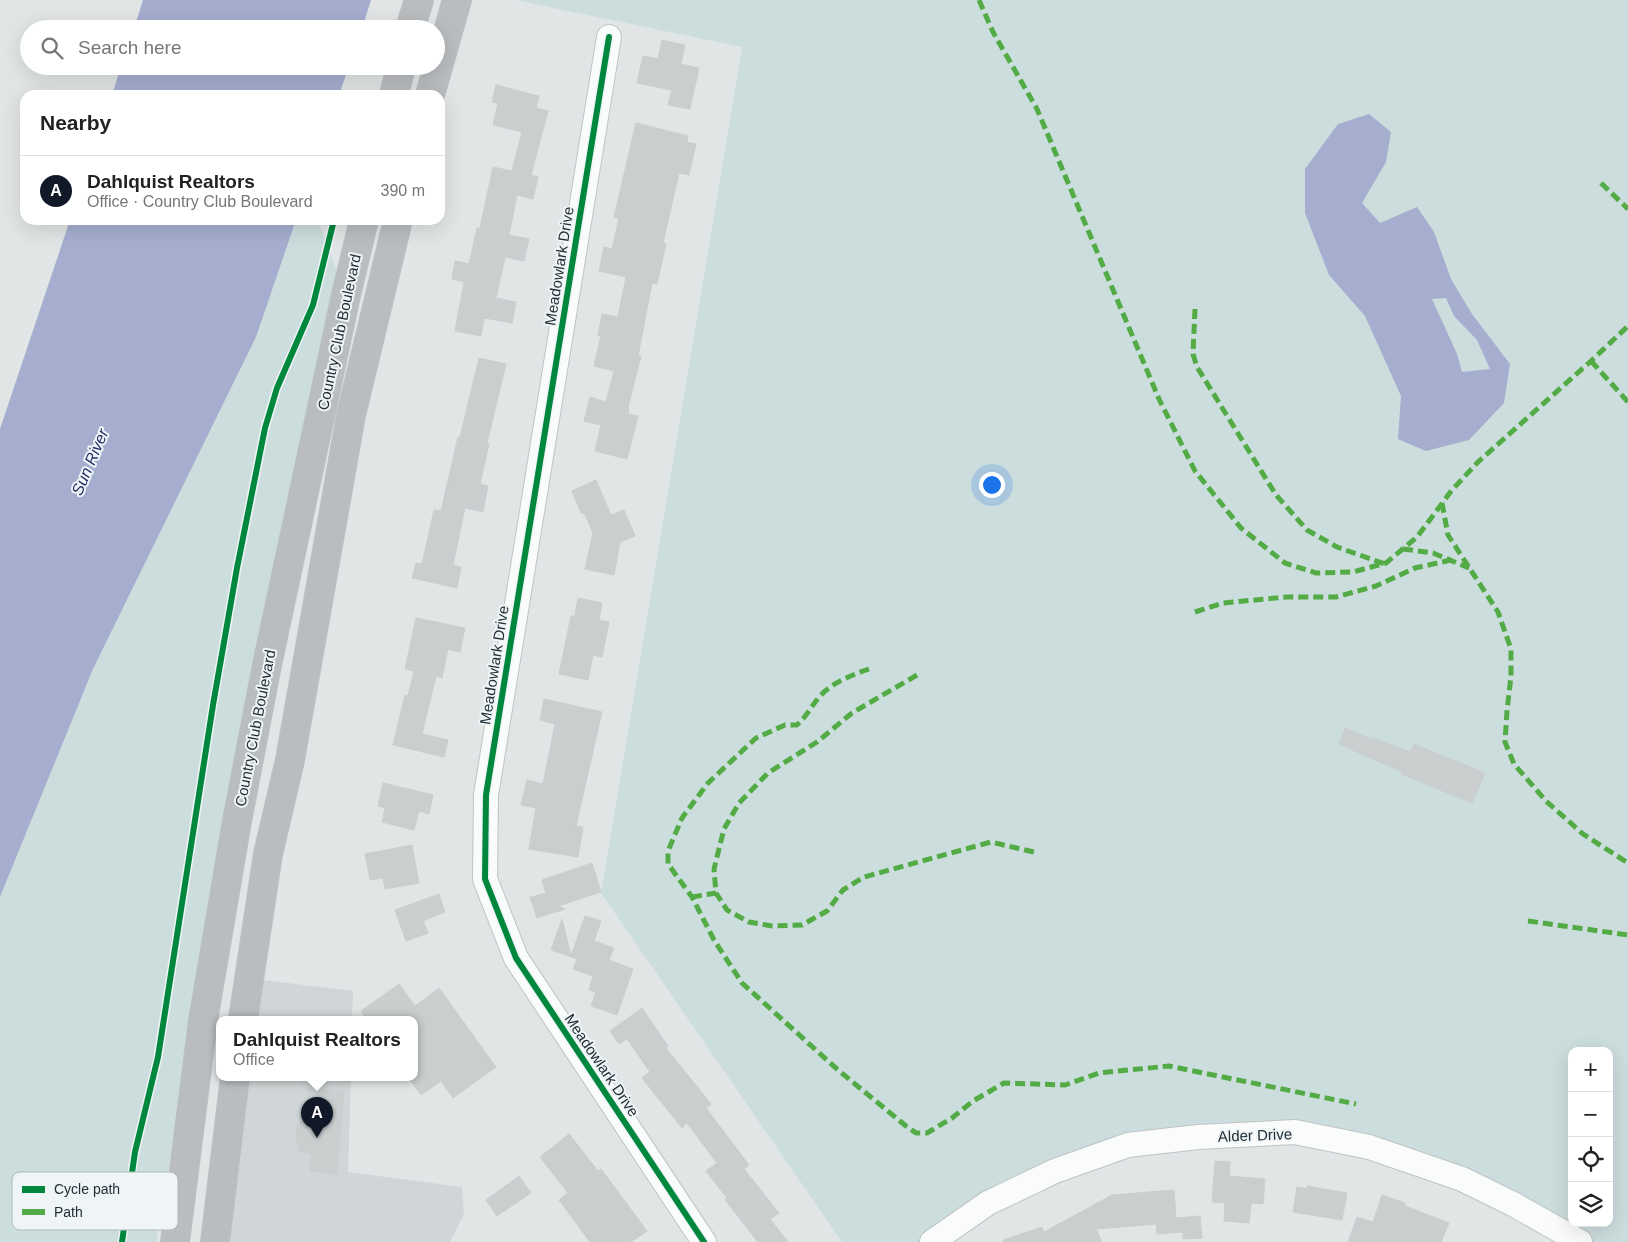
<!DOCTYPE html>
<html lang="en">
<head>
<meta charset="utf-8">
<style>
  :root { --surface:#fff; --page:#f6f6f6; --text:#222; --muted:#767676; --line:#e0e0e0; --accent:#111827 }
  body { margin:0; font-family:Helvetica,sans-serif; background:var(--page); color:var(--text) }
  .controls { position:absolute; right:15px; bottom:15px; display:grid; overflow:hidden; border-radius:10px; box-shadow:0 5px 20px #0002 }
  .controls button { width:45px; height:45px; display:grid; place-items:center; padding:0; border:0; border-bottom:1px solid var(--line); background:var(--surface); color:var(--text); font:25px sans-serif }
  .you { position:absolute; left:991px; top:484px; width:18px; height:18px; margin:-12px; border:4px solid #fff; border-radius:50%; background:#1a73e8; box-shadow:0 0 0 8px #1a73e833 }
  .badge { display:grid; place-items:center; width:32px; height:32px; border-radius:50%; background:var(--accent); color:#fff; font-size:16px; font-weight:700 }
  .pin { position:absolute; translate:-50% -41px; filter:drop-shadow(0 1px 2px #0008) }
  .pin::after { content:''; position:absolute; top:26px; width:18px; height:15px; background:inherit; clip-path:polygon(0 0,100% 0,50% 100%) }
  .popup { position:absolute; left:216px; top:1016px; width:202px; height:65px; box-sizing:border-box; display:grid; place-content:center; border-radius:10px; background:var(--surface); filter:drop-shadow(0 1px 4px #0005); font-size:16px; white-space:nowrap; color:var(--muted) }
  .popup b { font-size:19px; color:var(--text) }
  .popup::after { content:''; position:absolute; left:50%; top:100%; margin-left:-10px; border:10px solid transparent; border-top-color:var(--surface) }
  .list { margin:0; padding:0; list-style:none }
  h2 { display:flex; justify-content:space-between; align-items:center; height:65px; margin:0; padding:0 20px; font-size:21px }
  h2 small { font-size:16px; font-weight:400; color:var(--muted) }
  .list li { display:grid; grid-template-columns:32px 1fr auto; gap:15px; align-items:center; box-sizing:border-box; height:70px; padding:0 20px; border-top:1px solid var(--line) }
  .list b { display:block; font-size:19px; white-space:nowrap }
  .list p { margin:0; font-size:16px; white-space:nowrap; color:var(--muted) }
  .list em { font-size:16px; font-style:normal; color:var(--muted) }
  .icon { flex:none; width:28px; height:28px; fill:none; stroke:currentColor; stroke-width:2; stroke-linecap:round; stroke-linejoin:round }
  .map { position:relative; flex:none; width:1628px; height:1242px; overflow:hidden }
  .search { position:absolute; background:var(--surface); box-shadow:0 5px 20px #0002; left:20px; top:20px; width:425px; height:55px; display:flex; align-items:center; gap:12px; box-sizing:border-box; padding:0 18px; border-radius:28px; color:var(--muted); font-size:19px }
  .panel { position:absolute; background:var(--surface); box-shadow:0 5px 20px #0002; left:20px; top:90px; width:425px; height:135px; border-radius:15px }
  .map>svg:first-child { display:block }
</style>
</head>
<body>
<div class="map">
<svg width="1628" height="1242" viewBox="0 0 1628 1242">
  <rect width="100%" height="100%" fill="#e1e5e6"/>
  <g fill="#d0d6d7">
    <polygon points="263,980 353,991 352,1019 243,1019"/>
    <polygon points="235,1077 351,1077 348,1172 462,1187 464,1214 450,1242 215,1242"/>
  </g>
  <g fill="#cdd" fill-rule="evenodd">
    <path d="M 515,0 L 1628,0 L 1628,1242 L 1580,1242 L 1513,1204 L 1295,1132 L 1128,1145 L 932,1242 L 842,1242 L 601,893 L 742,47 ZM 1572,1051 L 1609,1051 L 1609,1223 L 1572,1223 Z"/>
    <polygon points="296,220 318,220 340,280 192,1032 156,1242 0,1242 0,897 93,669 256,337"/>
  </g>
  <g fill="#a6aed0" fill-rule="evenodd">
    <polygon points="143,0 371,0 362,29 134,29"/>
    <polygon points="121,66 349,66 339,95 112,95"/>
    <path d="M 1369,114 L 1391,132 L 1386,162 L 1362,203 L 1380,223 L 1417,207 L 1434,232 L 1451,279 L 1472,314 L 1510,364 L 1504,403 L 1469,440 L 1426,451 L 1398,439 L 1401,396 L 1365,316 L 1329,275 L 1305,213 L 1305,169 L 1338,124 ZM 1446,298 L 1454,316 L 1477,340 L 1490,369 L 1462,372 L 1457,354 L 1432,299 Z"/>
    <polygon points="70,220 296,220 256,337 93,669 0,897 0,429"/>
  </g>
  <g fill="#cacecf" stroke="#cacecf">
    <polygon points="662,40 685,45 681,64 699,68 690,109 668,105 672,90 637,83 643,56 658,59"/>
    <polygon points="496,85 539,96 536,108 548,111 531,175 538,177 533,199 517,195 509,235 529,239 524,261 505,257 496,298 516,302 512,323 484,318 481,336 455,331 464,282 452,279 455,261 469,264 477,228 480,228 493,167 512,171 522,132 493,125 498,103 492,102"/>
    <polygon points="636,123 688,136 687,142 696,144 689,175 679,173 663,243 666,244 657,284 652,283 638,356 641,356 628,407 629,408 628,414 638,416 627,459 595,451 601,425 584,421 590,397 606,402 614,371 594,366 601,336 598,335 602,314 618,317 626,277 599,271 604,247 612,249 619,218 614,217"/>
    <polygon points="479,358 506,364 487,443 489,444 480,484 488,486 483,512 465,508 453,565 461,567 457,588 412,578 416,563 422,564 434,510 441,511 458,437 460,437"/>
    <polygon points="596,480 611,515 624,510 635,536 620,542 614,575 585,569 593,533 585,514 581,513 572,491"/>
    <polygon points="578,598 602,603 599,620 609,622 602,657 593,655 588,680 559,674 571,616 575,616"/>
    <polygon points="416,618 465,628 460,652 448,649 442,678 436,676 422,734 448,740 444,757 393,745 405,695 408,696 414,671 405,669"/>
    <polygon points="544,699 602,712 576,826 583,827 578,857 529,849 536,808 521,805 527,780 543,784 555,724 540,720"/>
    <polygon points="1345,728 1373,740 1374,738 1410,752 1414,744 1485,773 1472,803 1401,774 1402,772 1339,744"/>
    <polygon points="383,783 433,795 429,814 419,811 414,830 382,822 385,808 378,806"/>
    <polygon points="412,845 419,883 385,889 383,878 370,880 365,854"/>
    <polygon points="592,863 601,892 558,906 565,909 537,918 530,897 532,897 546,893 542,880"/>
    <polygon points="439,894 445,912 423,921 428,933 406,941 395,910"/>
    <polygon points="585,916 601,921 594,941 614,948 609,960 633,969 617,1015 591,1006 596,992 589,990 593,976 573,969 577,959 551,950 562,919 571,956"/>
    <polygon points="399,984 415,1006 439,988 496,1067 453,1098 441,1081 421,1095 408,1077 414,1077 414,1019 366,1019 361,1011"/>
    <polygon points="642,1008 668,1046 666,1048 711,1104 706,1108 749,1165 744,1169 779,1213 770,1219 788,1242 758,1242 725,1200 727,1198 706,1171 717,1163 687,1123 682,1128 642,1078 650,1072 627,1039 619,1044 610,1031"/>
    <polygon points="317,1089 344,1092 337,1174 310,1171 311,1153 300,1152 296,1141 297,1128 303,1117 315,1118"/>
    <polygon points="569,1134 598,1171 601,1169 647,1231 631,1242 590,1242 559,1200 568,1193 540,1157"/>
    <polygon points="1215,1161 1230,1162 1229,1176 1265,1179 1263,1204 1251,1203 1249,1223 1224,1221 1225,1203 1212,1202"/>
    <polygon points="519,1176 531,1193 497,1216 486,1200"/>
    <polygon points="1307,1186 1347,1193 1342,1220 1293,1212 1297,1187 1307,1189"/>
    <polygon points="1174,1190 1176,1218 1200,1216 1202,1238 1183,1239 1183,1232 1157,1234 1156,1224 1096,1229 1102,1242 1004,1242 1003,1240 1042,1227 1044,1232 1112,1195"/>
    <polygon points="1382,1195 1405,1203 1405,1206 1449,1223 1441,1242 1348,1242 1357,1217 1373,1222"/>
  </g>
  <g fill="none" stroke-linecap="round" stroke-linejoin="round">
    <defs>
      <g id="minor">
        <polyline points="609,37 486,795 485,879 516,958 704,1242"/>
        <polyline points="932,1242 988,1203 1055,1171 1128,1145 1198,1137 1295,1132 1369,1147 1462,1179 1513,1204 1580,1242"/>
      </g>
      <g id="highway">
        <polyline points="410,29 419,0"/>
        <polyline points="394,95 401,66"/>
        <polyline points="430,95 457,0"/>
        <polyline points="243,1019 268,854 290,760 351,415 398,220"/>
        <polyline points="175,1242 203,1021 237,821 267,665 346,295 364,220"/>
        <polyline points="215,1242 235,1077"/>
      </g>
    </defs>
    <use href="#minor" stroke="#c0c3c5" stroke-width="26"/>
    <use href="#highway" stroke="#bcc0c3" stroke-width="30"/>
    <use href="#minor" stroke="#fafbfb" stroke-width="24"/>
    <use href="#highway" stroke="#babdc0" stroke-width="28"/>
    <g stroke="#53ab45" stroke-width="5" stroke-dasharray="10 5" stroke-linecap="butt">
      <polyline points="979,0 993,32 1037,109 1159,399 1195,471 1241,528 1285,563 1316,573 1353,572 1386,563 1417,537 1452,490 1478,462 1591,361 1628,326"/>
      <polyline points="1601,183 1628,209"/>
      <polyline points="1195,309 1193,354 1197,367 1276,495 1307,530 1337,547 1385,564"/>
      <polyline points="1591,361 1628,402"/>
      <polyline points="1442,503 1448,535 1498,612 1511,649 1511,676 1507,711 1505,742 1514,764 1546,801 1583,834 1628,863"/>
      <polyline points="1403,549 1433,553 1469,568"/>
      <polyline points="1195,612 1223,603 1287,597 1336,597 1376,586 1415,568 1451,560"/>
      <path d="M 869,669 C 852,675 833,682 820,696 C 812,705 807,716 797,725 L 785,725 L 756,738 L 708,783 L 682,818 L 668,851 L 668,864 L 692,897 L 714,940 L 742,983 L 838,1070 L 906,1126 L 916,1133 L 927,1133 L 952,1118 L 973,1101 L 1004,1083 L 1065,1085 L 1099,1073 L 1169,1066 L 1356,1104"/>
      <polyline points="917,675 852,713 817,742 768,773 739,803 724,829 714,869 716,893 727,910 749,922 772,926 802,925 827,911 843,890 864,877 991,842 1038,853"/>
      <polyline points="692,897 716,893"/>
      <polyline points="1528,921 1628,935"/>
    </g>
    <defs>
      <g id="cycleway">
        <polyline points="609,37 486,795 485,879 516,958 704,1242"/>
        <polyline points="122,1242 135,1152 158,1057 213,705 237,568 265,428 277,388 313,305 334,220"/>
      </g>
    </defs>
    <use href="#cycleway" stroke="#eff4f6" stroke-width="9"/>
    <use href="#cycleway" stroke="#00873e" stroke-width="6"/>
  </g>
  <g text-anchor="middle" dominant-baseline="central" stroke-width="4" stroke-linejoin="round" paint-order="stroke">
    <g font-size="15" fill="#222e36" stroke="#eff4f6">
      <text transform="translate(559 266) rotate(-81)">Meadowlark Drive</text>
      <text transform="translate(339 332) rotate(-78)">Country Club Boulevard</text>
      <text transform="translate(494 665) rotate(-81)">Meadowlark Drive</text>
      <text transform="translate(255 728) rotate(-79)">Country Club Boulevard</text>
      <text transform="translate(602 1065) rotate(56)">Meadowlark Drive</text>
      <text transform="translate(1255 1135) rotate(-2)">Alder Drive</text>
    </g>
    <g font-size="16" font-style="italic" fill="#25306a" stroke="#eff4f6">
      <text transform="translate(90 462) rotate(-67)">Sun River</text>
    </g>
  </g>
  <rect x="12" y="1172" width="166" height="58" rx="8" fill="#eff4f6" stroke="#b2b9bc" stroke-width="1"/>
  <rect x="22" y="1186" width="23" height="7" fill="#00873e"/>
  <rect x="22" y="1209" width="23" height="6" fill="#53ab45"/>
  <g font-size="14" fill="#222e36">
    <text x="54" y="1194">Cycle path</text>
    <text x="54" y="1217">Path</text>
  </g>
</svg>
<div class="controls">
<button>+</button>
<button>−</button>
<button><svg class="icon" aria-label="locate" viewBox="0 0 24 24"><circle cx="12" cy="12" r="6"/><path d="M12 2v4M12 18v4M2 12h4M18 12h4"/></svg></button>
<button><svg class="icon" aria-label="layers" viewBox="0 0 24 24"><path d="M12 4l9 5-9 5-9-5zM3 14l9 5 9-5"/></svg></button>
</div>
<div class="you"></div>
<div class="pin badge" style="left:317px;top:1138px">A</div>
<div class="popup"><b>Dahlquist Realtors</b>Office</div>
<div class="search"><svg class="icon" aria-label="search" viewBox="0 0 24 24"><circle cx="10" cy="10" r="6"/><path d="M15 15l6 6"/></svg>Search here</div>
<section class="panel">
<h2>Nearby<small></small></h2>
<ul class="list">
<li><span class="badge">A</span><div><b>Dahlquist Realtors</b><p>Office · Country Club Boulevard</p></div><em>390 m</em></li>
</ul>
</section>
</div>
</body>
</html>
